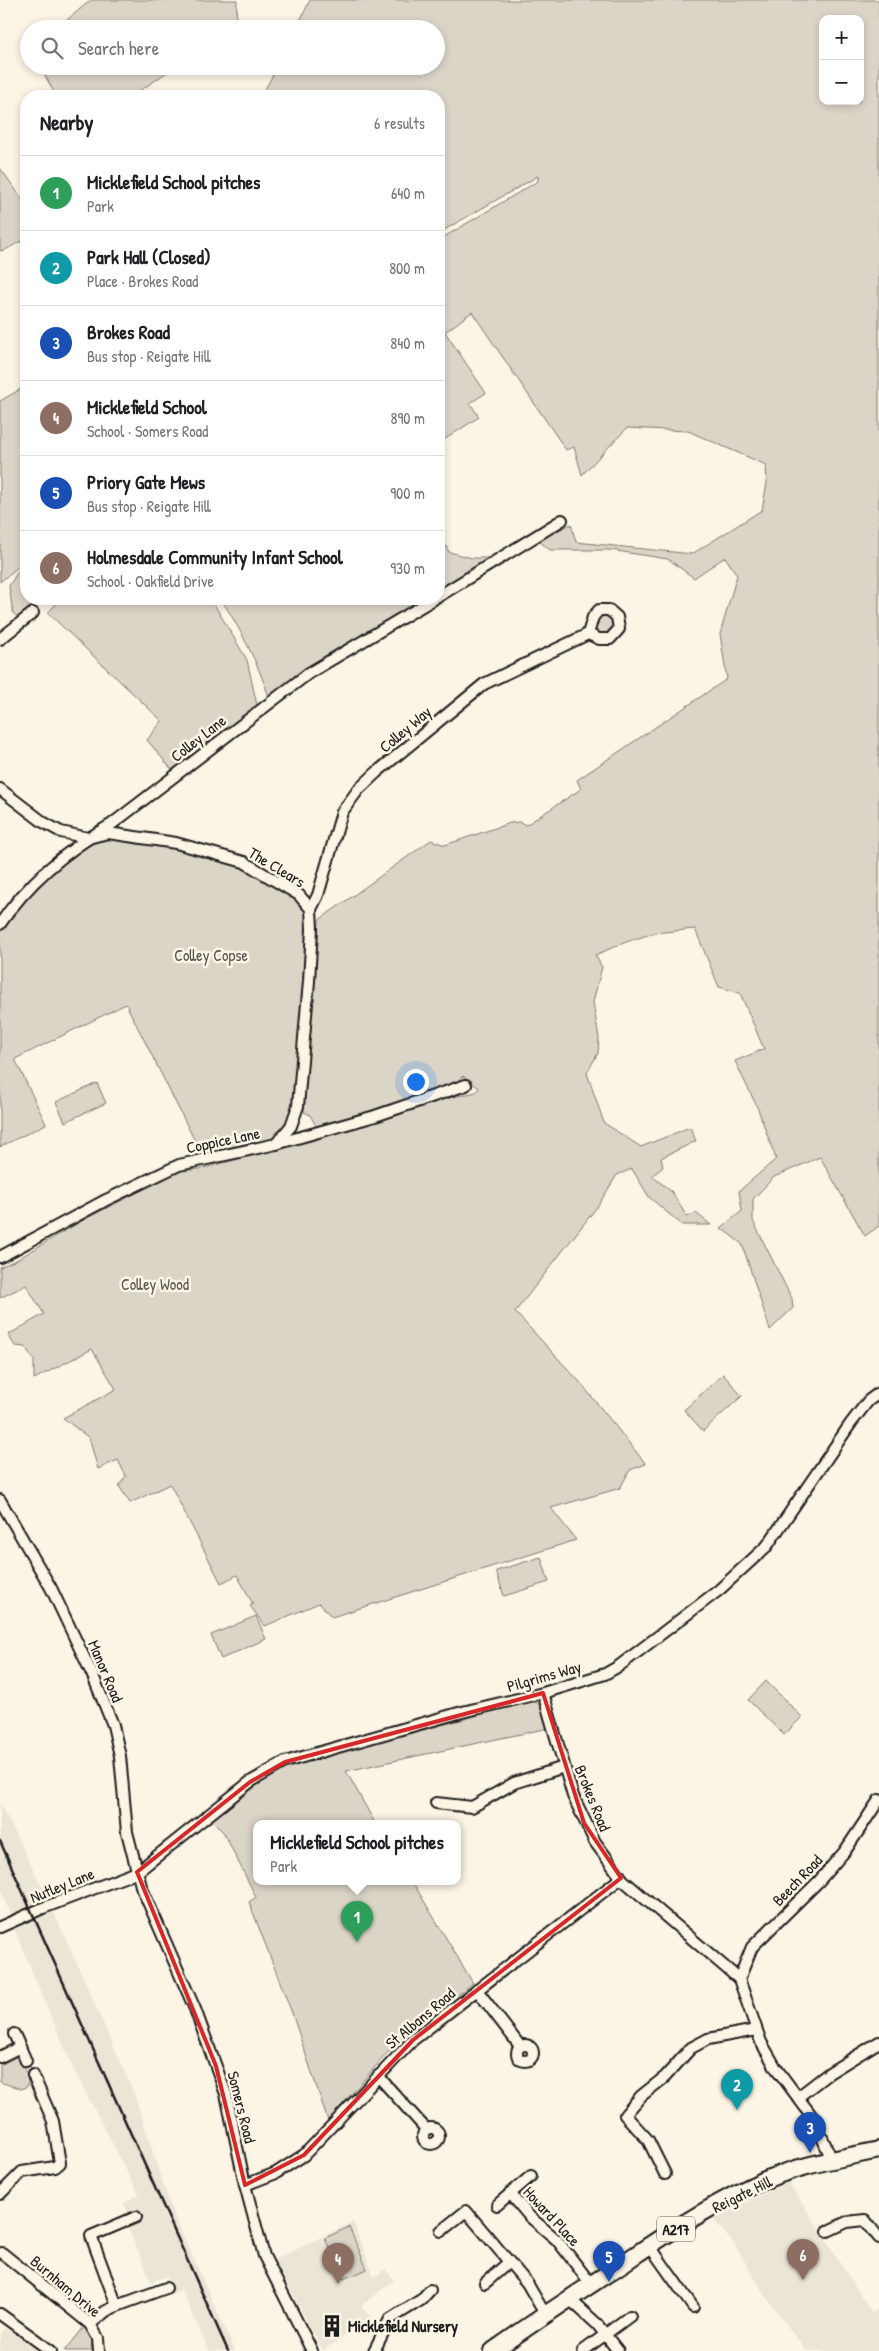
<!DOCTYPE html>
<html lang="en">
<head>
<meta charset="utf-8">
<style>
  :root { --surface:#fff; --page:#f6f6f6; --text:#202124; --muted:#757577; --line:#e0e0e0; --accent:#2563eb }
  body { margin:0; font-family:"Patrick Hand",sans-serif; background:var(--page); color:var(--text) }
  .controls { position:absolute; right:15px; top:15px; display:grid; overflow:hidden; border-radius:10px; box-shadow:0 2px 8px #0003 }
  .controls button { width:45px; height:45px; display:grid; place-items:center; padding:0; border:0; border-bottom:1px solid var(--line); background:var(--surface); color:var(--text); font:25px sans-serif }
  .you { position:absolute; left:415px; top:1081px; width:18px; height:18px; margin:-12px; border:4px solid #fff; border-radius:50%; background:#1a73e8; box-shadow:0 0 0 8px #1a73e833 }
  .badge { display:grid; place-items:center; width:32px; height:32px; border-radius:50%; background:var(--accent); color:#fff; font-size:16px; font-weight:700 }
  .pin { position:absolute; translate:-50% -41px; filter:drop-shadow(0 1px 2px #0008) }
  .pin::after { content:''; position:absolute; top:26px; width:18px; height:15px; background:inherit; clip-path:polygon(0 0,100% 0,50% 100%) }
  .popup { position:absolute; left:253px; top:1820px; width:208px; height:65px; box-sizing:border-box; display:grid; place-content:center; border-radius:10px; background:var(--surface); filter:drop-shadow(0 1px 4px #0005); font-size:16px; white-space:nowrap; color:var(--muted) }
  .popup b { font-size:19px; color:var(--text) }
  .popup::after { content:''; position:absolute; left:50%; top:100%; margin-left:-10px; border:10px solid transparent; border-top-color:var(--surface) }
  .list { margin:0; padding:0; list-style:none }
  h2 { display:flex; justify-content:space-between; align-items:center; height:65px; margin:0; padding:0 20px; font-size:21px }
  h2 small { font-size:16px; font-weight:400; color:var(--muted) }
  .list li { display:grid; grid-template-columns:32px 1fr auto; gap:15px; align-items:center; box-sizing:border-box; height:75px; padding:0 20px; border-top:1px solid var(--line) }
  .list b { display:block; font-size:19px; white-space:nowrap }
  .list p { margin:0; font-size:16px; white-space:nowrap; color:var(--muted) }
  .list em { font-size:16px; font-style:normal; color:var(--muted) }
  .icon { flex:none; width:28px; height:28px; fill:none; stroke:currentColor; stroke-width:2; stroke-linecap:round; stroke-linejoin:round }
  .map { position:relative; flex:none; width:879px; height:2351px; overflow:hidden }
  .search { position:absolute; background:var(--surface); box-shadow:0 2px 8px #0003; left:20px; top:20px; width:425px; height:55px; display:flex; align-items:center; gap:12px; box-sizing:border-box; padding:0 18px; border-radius:28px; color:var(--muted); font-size:19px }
  .panel { position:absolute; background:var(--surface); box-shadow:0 2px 8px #0003; left:20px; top:90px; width:425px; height:515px; border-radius:20px }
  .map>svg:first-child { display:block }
</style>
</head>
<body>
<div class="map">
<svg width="879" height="2351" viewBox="0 0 879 2351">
  <rect width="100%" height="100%" fill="#fcf5e5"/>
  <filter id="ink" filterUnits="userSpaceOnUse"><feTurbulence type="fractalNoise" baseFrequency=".02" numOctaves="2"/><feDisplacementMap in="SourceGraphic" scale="10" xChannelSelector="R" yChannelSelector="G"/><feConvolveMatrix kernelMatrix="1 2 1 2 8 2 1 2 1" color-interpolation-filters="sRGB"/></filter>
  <g filter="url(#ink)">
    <g fill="#ebe5d6">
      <polygon points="0,1803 48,1899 11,1915 0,1889"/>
      <polygon points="54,1912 134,2093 171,2208 235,2351 209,2351 182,2290 172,2293 166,2276 150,2282 146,2269 124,2219 128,2212 123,2203 139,2195 73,2068 14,1929"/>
      <polygon points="789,2182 872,2313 879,2309 879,2351 806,2351 766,2297 734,2244 712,2218"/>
      <polygon points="353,2222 374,2277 385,2269 394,2280 361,2306 370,2317 323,2351 274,2260"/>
      <polygon points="5,2328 39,2351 0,2351 0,2334"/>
    </g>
    <g fill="#dbd5c8" stroke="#7c7872" fill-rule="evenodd">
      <polygon points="91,0 237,0 236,26 231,29 56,29"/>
      <path d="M 310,0 L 879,0 L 879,1226 L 865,1236 L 820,1157 L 774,1177 L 753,1199 L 753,1221 L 792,1299 L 793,1308 L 770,1330 L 742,1244 L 721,1228 L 742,1211 L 739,1191 L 776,1159 L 758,1109 L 735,1061 L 764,1049 L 740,993 L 719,987 L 695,929 L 654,933 L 626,942 L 595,955 L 602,967 L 593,1002 L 599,1038 L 598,1053 L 587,1073 L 604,1123 L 641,1147 L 690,1127 L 696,1141 L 661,1158 L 663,1167 L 652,1176 L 672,1192 L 687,1217 L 696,1213 L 711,1225 L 682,1225 L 649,1197 L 632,1169 L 617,1175 L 597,1207 L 515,1312 L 579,1381 L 646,1464 L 630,1470 L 620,1488 L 551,1508 L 576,1540 L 332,1617 L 319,1603 L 265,1626 L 250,1606 L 253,1604 L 237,1575 L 221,1583 L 170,1484 L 130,1503 L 119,1486 L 126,1476 L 118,1460 L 98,1469 L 89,1438 L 63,1418 L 116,1389 L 92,1349 L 34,1379 L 34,1360 L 25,1347 L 15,1346 L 8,1335 L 44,1314 L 26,1285 L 0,1298 L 0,1267 L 16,1260 L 85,1219 L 180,1171 L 200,1169 L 324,1137 L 431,1102 L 476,1092 L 479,1088 L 463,1076 L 453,1085 L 378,1109 L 316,1126 L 310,1115 L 304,1112 L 319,920 L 431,840 L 445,845 L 510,823 L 519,822 L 526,825 L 581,789 L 577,780 L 727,679 L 720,634 L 737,575 L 725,557 L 694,578 L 668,559 L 610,550 L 550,550 L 538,540 L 571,524 L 576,542 L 692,554 L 762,510 L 767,483 L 766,465 L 688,431 L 627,428 L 582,475 L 574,447 L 566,450 L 472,312 L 445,332 L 486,393 L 470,403 L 479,417 L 439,443 L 439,240 L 538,181 L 538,176 L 439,233 L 439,96 L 261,96 L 278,66 L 436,66 L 436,29 L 296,29 ZM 823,19 L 860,19 L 860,101 L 823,101 Z"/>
      <polygon points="40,66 176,66 132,96 56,96"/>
      <path d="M 0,168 L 23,200 L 26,200 L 26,240 C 15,242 10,250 0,251 Z"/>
      <polygon points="26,386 26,560 0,582 0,401"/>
      <polygon points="439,533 449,552 472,558 488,558 489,562 439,592"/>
      <polygon points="26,565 26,599 46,599 19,619 13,613 9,586 18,571"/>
      <polygon points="60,599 211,599 247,660 257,705 173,771 147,740 162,721 48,613"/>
      <path d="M 221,599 L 426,599 L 327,656 L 269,697 C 257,661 241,630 221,599 Z"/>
      <polygon points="608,613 617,626 608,636 594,633 592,629 599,614"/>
      <polygon points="108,833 244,862 311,909 298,1106 276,1144 205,1161 126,1004 15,1059 46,1124 0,1147 0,924 10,909 88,838"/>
      <polygon points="97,1083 106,1103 65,1122 56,1102"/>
      <polygon points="723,1374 742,1396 703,1431 684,1410"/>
      <polygon points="541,1557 549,1582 504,1596 496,1571"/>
      <polygon points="256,1616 266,1639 221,1659 211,1635"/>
      <polygon points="766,1681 802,1717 784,1735 748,1700"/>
      <polygon points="533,1701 543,1707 549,1728 346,1771 375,1823 257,1823 257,1881 412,1881 473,1983 396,2043 328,2121 292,2013 249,1902 256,1897 224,1833 212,1820 271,1775 301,1762"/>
      <path d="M 16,2057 C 23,2063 29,2077 28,2086 L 21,2089 L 0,2082 L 0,2065 Z"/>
      <polygon points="349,2227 367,2269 343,2279 325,2238"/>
      <polygon points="84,2327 92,2337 91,2351 65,2351"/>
    </g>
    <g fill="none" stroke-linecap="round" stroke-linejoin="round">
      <defs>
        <g id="minor">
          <polyline points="439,596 562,520"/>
          <polyline points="0,639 33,613"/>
          <polyline points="0,789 43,822 61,832 88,838 108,833 176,843 244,862 299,895 311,909 312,929 309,981 298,1106 291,1126 276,1144"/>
          <polyline points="311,909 318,895 342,812 358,790 377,772 484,684 588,634 599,639 610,639 619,629 617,617 609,610 599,610 593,617 588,634"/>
          <path d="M 0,924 C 29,881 68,849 112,824 L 309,673 L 434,599"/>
          <polyline points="0,1257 106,1200 179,1165 276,1144 375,1116 466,1085"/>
          <polyline points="0,1500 51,1588 93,1676 113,1725 120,1756 127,1832 141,1886 195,2009 226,2094 245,2185 264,2256 312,2351"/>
          <polyline points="543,1693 573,1796 595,1842 623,1880 739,1979 761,2042 776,2068 814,2119 832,2160"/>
          <polyline points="436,1803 472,1807 514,1783 564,1767"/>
          <polyline points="0,1927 43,1908 137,1872 250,1782 285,1762 462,1712 543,1693 605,1674 619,1666 719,1590 767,1546 851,1423 868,1401 879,1393"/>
          <polyline points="739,1979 752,1947 819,1881 845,1851 879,1800"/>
          <polyline points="477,1990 520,2046"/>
          <circle cx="525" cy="2053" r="8"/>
          <polyline points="20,2047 26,2061"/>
          <polyline points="0,2057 20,2047 14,2034"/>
          <polyline points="378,2076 426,2129"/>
          <polyline points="798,2097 829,2073 879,2042"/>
          <circle cx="431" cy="2136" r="8"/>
          <polyline points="665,2174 648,2140 625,2115 641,2096 665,2077 691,2048 708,2039 756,2030"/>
          <polyline points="245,2185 276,2173 304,2155 413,2040 621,1878"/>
          <polyline points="510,2193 530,2217 557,2240 591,2284"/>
          <polyline points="0,2194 22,2172 55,2167 60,2163 53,2121 33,2075"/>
          <polyline points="497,2205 531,2176"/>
          <polyline points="441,2231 466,2211 527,2283 545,2314"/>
          <polyline points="828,2231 847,2222 865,2220 879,2238"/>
          <polyline points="649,2245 693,2307"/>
          <polyline points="2,2253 90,2324 98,2338 99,2351"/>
          <polyline points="485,2283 509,2262"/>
          <polyline points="570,2297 575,2304 597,2324 618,2351"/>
          <polyline points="117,2306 166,2288"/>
          <polyline points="0,2314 51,2351"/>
          <polyline points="90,2324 106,2311 117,2306 91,2236 136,2217"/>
          <polyline points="374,2351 390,2319 421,2300 430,2290"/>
          <polyline points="583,2351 630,2316"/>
        </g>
        <path id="primary" d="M 493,2351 C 535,2321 578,2293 622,2264 C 667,2233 715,2202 765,2180 C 800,2165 843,2158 879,2150"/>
      </defs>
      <use href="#minor" stroke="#1c1c1c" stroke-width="14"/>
      <use href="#primary" stroke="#1c1c1c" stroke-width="20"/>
      <use href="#minor" stroke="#fcf5e5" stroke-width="10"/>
      <use href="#primary" stroke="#fcf5e5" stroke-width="16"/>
      <polyline stroke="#1c1c1c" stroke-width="2.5" points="0,1841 228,2351"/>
    </g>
  </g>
  <path fill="none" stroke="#d62828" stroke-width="4" stroke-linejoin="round" d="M 543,1693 L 584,1823 L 621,1878 L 413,2040 L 304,2155 L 245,2185 L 216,2066 L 137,1872 L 250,1782 L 285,1762 Z"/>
  <defs>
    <symbol id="building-bare" viewBox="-9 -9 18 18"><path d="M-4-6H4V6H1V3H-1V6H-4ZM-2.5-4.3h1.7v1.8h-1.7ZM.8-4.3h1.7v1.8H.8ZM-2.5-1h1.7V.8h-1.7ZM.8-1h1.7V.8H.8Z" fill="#1c1c1c" stroke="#fcf5e5" stroke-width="2.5" paint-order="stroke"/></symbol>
  </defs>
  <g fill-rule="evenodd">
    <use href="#building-bare" x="316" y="2310" width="32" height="32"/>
  </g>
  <g text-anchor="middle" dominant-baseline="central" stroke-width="5" stroke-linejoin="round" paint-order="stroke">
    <rect fill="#fcf5e5" stroke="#5f5d58" stroke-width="1" x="657" y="2216.5" width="38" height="25" rx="4"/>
    <g font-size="15" font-weight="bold" fill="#1c1c1c">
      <text x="676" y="2229">A217</text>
    </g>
    <g font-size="16" fill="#1c1c1c" stroke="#fcf5e5">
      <text transform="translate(405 729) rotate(-40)">Colley Way</text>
      <text transform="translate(198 738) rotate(-38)">Colley Lane</text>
      <text transform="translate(277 867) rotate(31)">The Clears</text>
      <text transform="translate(223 1140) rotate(-12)">Coppice Lane</text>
      <text transform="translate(106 1671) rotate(67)">Manor Road</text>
      <text transform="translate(544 1676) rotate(-16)">Pilgrims Way</text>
      <text transform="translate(593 1798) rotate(68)">Brokes Road</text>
      <text transform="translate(797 1880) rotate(-46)">Beech Road</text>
      <text transform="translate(62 1885) rotate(-22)">Nutley Lane</text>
      <text transform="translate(420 2018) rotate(-40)">St Albans Road</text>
      <text transform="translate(242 2107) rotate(76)">Somers Road</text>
      <text transform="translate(742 2194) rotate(-26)">Reigate Hill</text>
      <text transform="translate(552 2216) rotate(47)">Howard Place</text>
      <text transform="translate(66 2286) rotate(40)">Burnham Drive</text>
    </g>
    <g font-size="16" fill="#555450" stroke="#fcf5e5">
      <text x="211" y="955">Colley Copse</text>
      <text x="155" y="1284">Colley Wood</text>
    </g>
    <g font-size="16" font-weight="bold" fill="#1c1c1c" stroke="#fcf5e5" text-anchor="start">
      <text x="348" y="2326">Micklefield Nursery</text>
    </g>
  </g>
</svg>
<div class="controls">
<button>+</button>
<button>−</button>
</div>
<div class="you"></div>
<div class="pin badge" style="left:357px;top:1942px;background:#2e9e5b">1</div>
<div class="popup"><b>Micklefield School pitches</b>Park</div>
<div class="pin badge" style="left:737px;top:2110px;background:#0f9aa8">2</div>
<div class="pin badge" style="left:810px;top:2153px;background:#1a4fb4">3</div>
<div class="pin badge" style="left:338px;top:2284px;background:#8d6e63">4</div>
<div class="pin badge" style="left:609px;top:2282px;background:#1a4fb4">5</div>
<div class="pin badge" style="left:803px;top:2280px;background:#8d6e63">6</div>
<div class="search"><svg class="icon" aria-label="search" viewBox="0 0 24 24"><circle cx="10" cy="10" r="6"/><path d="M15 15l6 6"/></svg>Search here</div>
<section class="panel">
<h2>Nearby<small>6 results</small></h2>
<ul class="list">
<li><span class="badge" style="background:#2e9e5b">1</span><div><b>Micklefield School pitches</b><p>Park</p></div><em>640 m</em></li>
<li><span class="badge" style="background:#0f9aa8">2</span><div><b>Park Hall (Closed)</b><p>Place · Brokes Road</p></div><em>800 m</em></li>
<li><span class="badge" style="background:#1a4fb4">3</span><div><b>Brokes Road</b><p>Bus stop · Reigate Hill</p></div><em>840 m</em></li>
<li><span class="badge" style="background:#8d6e63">4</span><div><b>Micklefield School</b><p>School · Somers Road</p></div><em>890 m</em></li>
<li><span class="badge" style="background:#1a4fb4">5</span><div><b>Priory Gate Mews</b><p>Bus stop · Reigate Hill</p></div><em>900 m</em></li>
<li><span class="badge" style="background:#8d6e63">6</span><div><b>Holmesdale Community Infant School</b><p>School · Oakfield Drive</p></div><em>930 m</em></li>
</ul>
</section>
</div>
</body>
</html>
